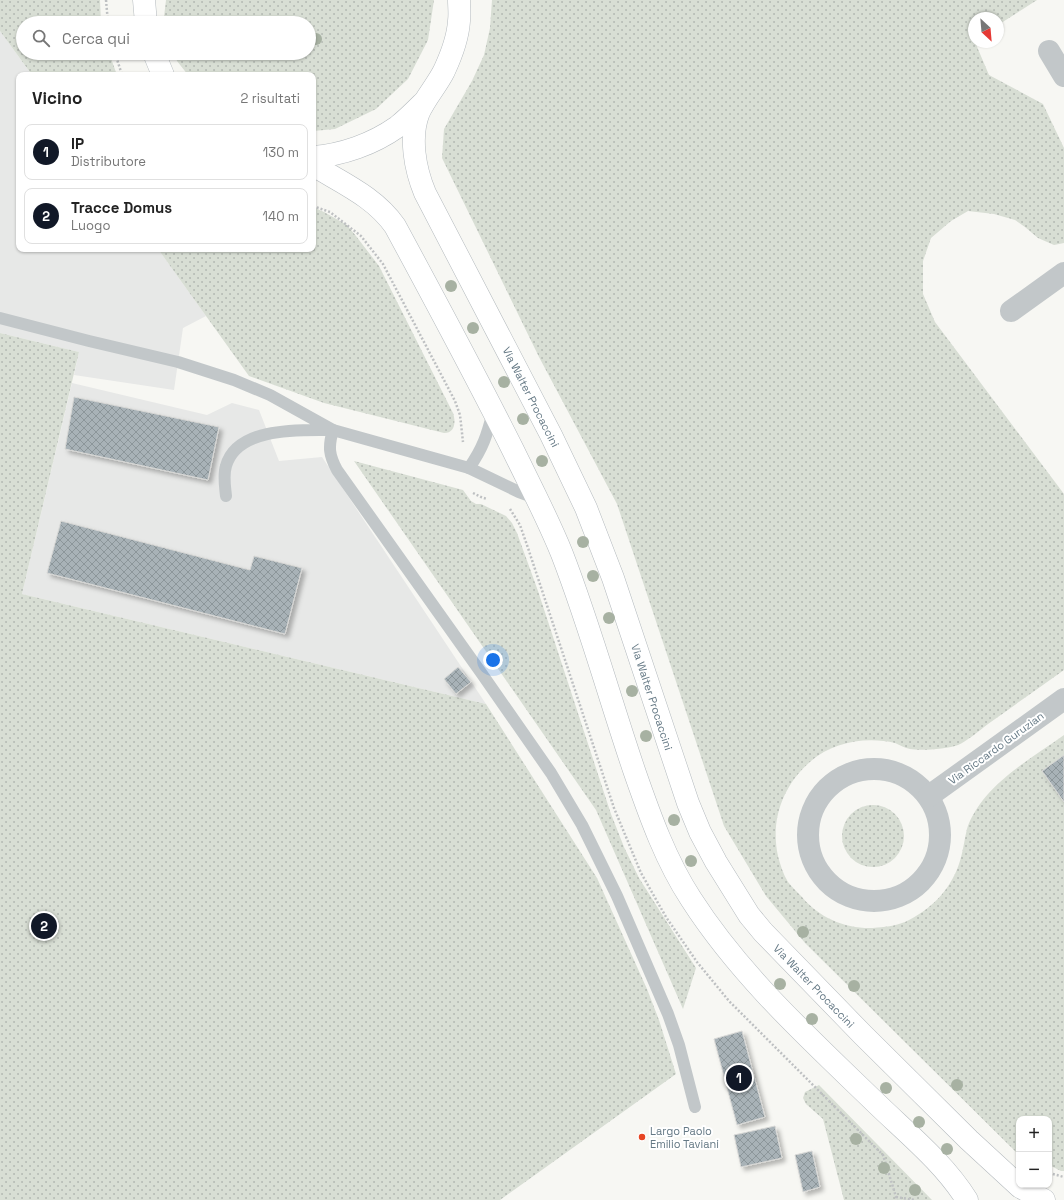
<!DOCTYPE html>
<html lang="it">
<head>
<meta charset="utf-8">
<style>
  :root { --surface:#fff; --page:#f6f6f6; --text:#222; --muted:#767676; --line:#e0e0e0; --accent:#111827 }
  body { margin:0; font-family:"Space Grotesk",sans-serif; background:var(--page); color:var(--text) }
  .controls { position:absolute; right:12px; bottom:12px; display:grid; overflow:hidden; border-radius:8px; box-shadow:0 1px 3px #0004 }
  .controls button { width:36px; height:36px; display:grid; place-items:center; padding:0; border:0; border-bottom:1px solid var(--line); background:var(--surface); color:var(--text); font:20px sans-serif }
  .compass { position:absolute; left:968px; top:12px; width:36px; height:36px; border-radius:50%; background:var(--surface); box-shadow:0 1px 3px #0004; rotate:154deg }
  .you { position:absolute; left:493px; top:660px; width:14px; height:14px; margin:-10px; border:3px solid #fff; border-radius:50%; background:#1a73e8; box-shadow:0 0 0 6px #1a73e833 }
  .badge { display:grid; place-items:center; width:26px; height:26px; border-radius:50%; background:var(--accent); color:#fff; font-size:13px; font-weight:700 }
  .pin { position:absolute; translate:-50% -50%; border:2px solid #fff; box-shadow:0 1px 4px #0006 }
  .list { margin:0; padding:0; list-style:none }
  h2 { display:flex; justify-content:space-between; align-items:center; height:52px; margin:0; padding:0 16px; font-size:17px }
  h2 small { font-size:13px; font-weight:400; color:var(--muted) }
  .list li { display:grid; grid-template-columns:26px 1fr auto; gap:12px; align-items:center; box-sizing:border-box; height:56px; margin:0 8px 8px; padding:0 8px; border:1px solid var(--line); border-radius:8px }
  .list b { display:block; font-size:15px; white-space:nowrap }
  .list p { margin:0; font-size:13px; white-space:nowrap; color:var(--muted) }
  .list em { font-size:13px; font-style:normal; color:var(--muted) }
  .icon { flex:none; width:22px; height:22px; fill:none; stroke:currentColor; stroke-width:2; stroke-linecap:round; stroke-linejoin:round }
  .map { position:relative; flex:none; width:1064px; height:1200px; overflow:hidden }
  .search { position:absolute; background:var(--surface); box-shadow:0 1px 3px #0004; left:16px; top:16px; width:300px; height:44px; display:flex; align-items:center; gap:10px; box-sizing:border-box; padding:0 14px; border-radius:22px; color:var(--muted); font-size:15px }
  .panel { position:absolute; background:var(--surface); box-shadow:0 1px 3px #0004; left:16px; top:72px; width:300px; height:180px; border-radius:8px }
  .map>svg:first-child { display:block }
</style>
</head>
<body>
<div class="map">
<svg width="1064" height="1200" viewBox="0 0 1064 1200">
  <defs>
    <pattern id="grass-dots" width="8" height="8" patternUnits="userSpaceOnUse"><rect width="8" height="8" fill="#d8ded4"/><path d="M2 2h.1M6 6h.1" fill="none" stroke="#b3b9b2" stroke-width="1.8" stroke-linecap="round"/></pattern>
    <pattern id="building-cross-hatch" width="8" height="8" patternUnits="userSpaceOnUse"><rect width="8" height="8" fill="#a8b2b7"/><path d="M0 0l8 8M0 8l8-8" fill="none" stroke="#8c969a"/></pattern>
    <filter id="shadow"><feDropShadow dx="3.5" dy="3.5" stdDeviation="2" flood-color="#0004"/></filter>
  </defs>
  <rect width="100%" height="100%" fill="#f7f7f3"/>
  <g fill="#e7e8e7">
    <polygon points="0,31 32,75 19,75 19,249 158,249 206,316 183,328 174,390 74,375 79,352 0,333"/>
    <polygon points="72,383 207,415 232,403 259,410 279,461 322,457 486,704 22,594"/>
  </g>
  <g fill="url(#grass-dots)">
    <polygon points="0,0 100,0 101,23 23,23 23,53 109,53 117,75 32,75 0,31"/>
    <polygon points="166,0 434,0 428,40 408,79 376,109 335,129 313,131 313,75 188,75 177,61 175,53 309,53 309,23 165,23 164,17"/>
    <path d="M 492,0 L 1037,0 L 998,25 L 998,18 L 974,18 L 974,42 L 975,42 L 989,75 L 1043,104 L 1064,148 L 1064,243 L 1054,245 L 1038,238 L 1025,227 L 1015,220 L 994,214 L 968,211 L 951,221 L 931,238 L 923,261 L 923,294 L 935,322 L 1064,494 L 1064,670 C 1039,688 1013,706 988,724 C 980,730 966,742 958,745 C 948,749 920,751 910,749 C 905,748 900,745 895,743 C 867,736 832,742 811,761 C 783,785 770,820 778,856 C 780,864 783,874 788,882 C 792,887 797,892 802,897 C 819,918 846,929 873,928 C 884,927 895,926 905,922 C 930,910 950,891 959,864 C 963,853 964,841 967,829 C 969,821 975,811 980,804 C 1001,775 1035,756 1064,735 L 1064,1171 L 1061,1171 L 1049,1165 L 1049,1119 L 1019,1119 L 1019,1155 L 805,943 L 766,896 L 724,826 L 617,504 L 539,357 L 442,158 L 444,129 L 472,81 L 484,55 L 490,28 Z"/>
    <path d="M 313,207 L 324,212 L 347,225 L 356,236 L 379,266 L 453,413 C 456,422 455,433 444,433 L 324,403 L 249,376 L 158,249 L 313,249 Z"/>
    <polygon points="0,333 79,352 22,594 486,704 597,878 647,989 659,1020 676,1074 500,1200 0,1200"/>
    <polygon points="354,461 463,490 471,501 476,504 481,504 506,516 512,523 517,533 538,591 611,814 624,847 639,878 696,968 683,1009 596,810"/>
    <circle cx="873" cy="836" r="31"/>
    <polygon points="819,1085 932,1200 844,1200 823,1119 806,1104 803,1098 805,1092"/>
  </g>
  <g fill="url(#building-cross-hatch)" stroke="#d8d8d6" filter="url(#shadow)">
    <polygon points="74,397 219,427 208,480 65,449"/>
    <polygon points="61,521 250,570 254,556 302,568 285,634 47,573"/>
    <polygon points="458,667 471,682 456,694 444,679"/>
    <polygon points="1064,755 1064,802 1042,771"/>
    <polygon points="742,1031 765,1117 737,1125 714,1039"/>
    <polygon points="775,1126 782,1158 741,1167 734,1135"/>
    <polygon points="812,1151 820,1187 803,1192 795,1155"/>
  </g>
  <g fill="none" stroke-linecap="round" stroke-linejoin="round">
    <defs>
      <g id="secondary">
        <polyline points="144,0 146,23"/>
        <path d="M 459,0 C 459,7 460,14 459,21 C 458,37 451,56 444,71 C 437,85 426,97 419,112 C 409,137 415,169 425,193 L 551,435 L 586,508 L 613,578 L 688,803 L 700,832 L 716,862 L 749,915 L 763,932 L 863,1035 L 969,1140 L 1020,1187 L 1044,1200"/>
        <polyline points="154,53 163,75"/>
        <path d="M 313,157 C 342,155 373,144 397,127 C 406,120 414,112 422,104"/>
        <path d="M 313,165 C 342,183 375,197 395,226 C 435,300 475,374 513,450 C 530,485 548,519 562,554 C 590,626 610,700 635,773 C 650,816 666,861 691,899 C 741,977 811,1040 877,1104 C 908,1134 944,1163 967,1200"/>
      </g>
    </defs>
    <use href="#secondary" stroke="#b4babe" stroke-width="23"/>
    <g stroke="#bec0c2" stroke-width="2.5" stroke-dasharray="2 2" stroke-linecap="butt">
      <polyline points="106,0 108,23"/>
      <polyline points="115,53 122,75"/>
      <polyline points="313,206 330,212 361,236 383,264 455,401 460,415 463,442"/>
      <polyline points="473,493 481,497 487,499"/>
      <polyline points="510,509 520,525 528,548 614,808 641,873 666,917 697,962 729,1001 883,1155 897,1200"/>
      <polyline points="1049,1173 1064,1177"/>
      <polyline points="896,1197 915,1200"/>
    </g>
    <g stroke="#c2c7c9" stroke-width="12">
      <path d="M 0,318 L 89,341 L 178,362 L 234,380 L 270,395 L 333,430 C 302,430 237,426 226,466 C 223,475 225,486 226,496"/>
      <path d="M 493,412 C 487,435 483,448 469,468 L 519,492 L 538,499"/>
      <path d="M 469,468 L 333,430 C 328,447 329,455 337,470 L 482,674 L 551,773 L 582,825 L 617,896 L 668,1014 L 679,1045 L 695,1107"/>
    </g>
    <g stroke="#c2c7c9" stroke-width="22">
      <polyline points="1049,51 1064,76"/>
      <polyline points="1011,311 1064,273"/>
      <circle cx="874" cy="835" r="66"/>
      <polyline points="929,796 1064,699"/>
    </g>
    <use href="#secondary" stroke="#fff" stroke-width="22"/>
  </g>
  <g fill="#a7b1a2">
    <circle cx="316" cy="39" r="6"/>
    <circle cx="451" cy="286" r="6"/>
    <circle cx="473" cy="328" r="6"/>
    <circle cx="504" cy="382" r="6"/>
    <circle cx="523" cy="419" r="6"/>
    <circle cx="542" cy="461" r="6"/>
    <circle cx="583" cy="542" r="6"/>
    <circle cx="593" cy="576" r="6"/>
    <circle cx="609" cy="618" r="6"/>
    <circle cx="632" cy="691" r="6"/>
    <circle cx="646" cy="736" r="6"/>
    <circle cx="674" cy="820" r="6"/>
    <circle cx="691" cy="861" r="6"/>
    <circle cx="803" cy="932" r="6"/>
    <circle cx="780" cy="984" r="6"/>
    <circle cx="854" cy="986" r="6"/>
    <circle cx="812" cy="1019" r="6"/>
    <circle cx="957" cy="1085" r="6"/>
    <circle cx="886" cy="1088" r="6"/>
    <circle cx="919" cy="1122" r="6"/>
    <circle cx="856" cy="1139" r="6"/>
    <circle cx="947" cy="1149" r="6"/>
    <circle cx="884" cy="1168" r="6"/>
    <circle cx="915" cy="1190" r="6"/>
  </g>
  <circle fill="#e74523" stroke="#fff" stroke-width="1.5" cx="642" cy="1137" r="4"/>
  <g text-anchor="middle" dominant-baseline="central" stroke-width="4" stroke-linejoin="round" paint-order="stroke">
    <g font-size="11" fill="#657985" stroke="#fff">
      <text transform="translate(531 397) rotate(63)">Via Walter Procaccini</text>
      <text transform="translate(652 697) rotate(72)">Via Walter Procaccini</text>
      <text transform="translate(996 748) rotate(-36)">Via Riccardo Guruzian</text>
      <text transform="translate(814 986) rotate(46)">Via Walter Procaccini</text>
    </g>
    <g font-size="11" fill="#657985" stroke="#fff" text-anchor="start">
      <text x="650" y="1131">Largo Paolo<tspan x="650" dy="13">Emilio Taviani</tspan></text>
    </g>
  </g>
</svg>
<div class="controls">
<button>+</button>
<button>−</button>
</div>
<svg class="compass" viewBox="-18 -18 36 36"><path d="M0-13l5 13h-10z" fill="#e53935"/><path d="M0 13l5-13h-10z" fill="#767676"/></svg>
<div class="you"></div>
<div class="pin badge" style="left:739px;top:1078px">1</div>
<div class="pin badge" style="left:44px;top:926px">2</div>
<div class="search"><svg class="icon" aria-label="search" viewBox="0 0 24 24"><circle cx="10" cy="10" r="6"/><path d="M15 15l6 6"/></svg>Cerca qui</div>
<section class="panel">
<h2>Vicino<small>2 risultati</small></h2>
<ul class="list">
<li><span class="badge">1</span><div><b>IP</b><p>Distributore</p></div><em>130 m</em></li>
<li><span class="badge">2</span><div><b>Tracce Domus</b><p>Luogo</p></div><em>140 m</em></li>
</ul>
</section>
</div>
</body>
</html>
